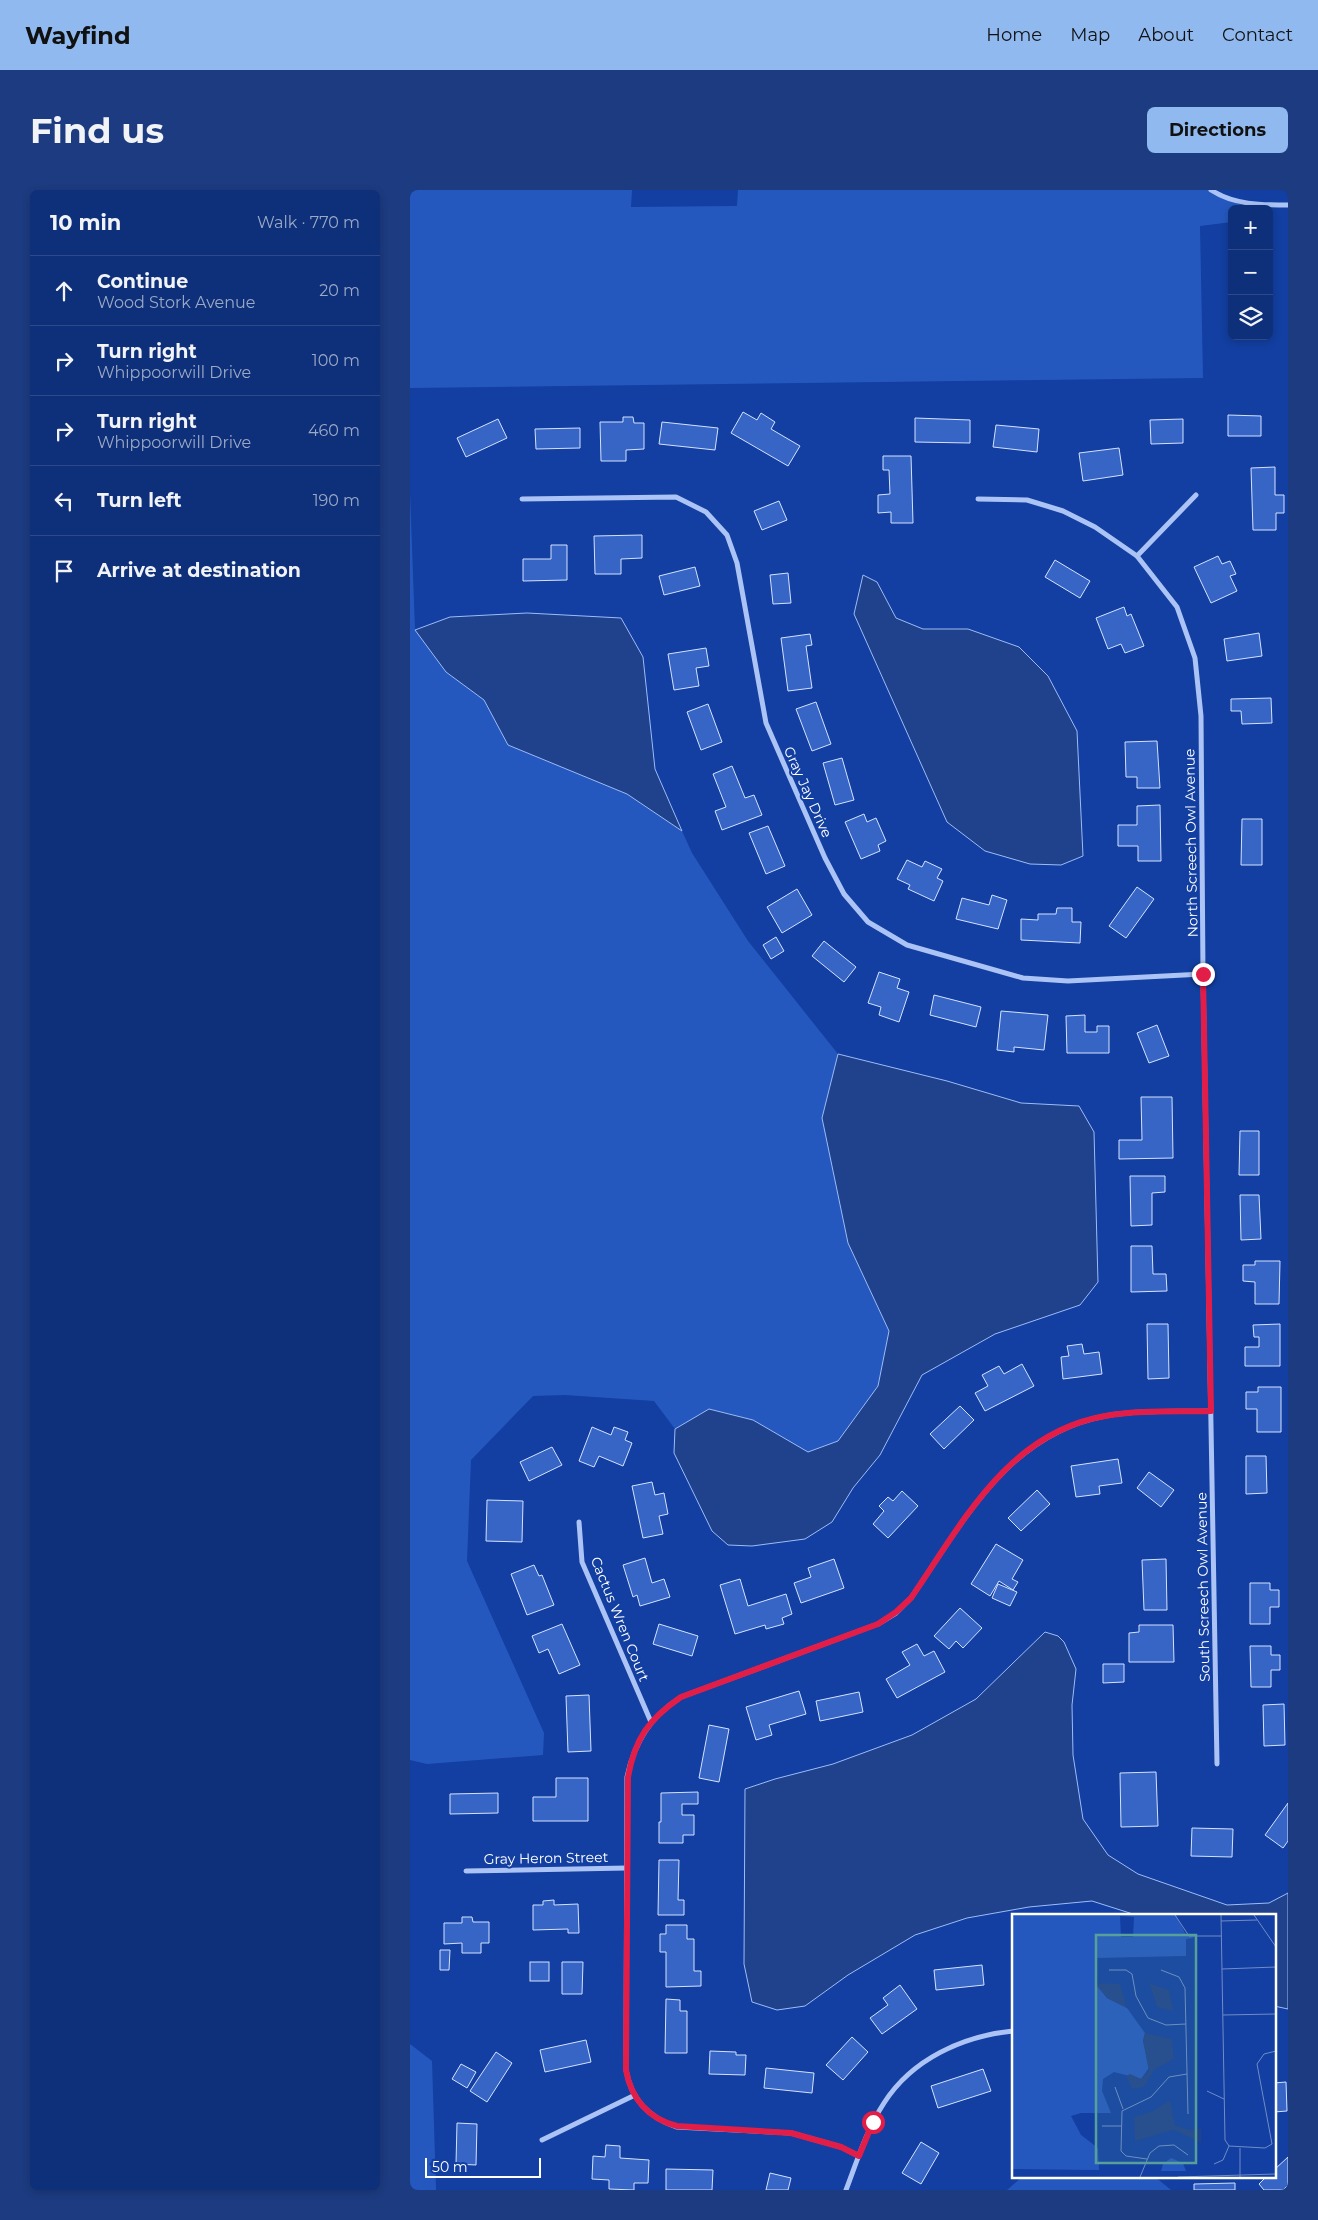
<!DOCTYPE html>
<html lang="en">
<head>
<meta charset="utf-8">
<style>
  :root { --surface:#0e2f79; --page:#1c3b80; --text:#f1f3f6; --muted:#9ba9c6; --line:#2e4a8a; --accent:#90b9f0 }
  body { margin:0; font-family:Montserrat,sans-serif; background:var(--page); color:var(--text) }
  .controls { position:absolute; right:15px; top:15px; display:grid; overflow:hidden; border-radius:8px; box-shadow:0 2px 8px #0003 }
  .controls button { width:45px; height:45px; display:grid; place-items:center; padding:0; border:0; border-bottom:1px solid var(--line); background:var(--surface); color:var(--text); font:25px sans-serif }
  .scale { position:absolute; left:15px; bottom:12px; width:116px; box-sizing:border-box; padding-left:5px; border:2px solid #fff; border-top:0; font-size:14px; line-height:18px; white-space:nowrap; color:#fff; -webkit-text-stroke:4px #123fa1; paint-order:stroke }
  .stop { position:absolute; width:15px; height:15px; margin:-11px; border:4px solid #e11d48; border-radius:50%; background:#fff }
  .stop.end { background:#e11d48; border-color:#fff; box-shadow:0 1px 5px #0008 }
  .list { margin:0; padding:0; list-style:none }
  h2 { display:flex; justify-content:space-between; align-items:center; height:65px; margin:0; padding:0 20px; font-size:21px }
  h2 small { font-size:16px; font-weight:400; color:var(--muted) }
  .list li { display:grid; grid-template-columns:32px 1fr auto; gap:15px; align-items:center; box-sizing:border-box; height:70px; padding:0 20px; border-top:1px solid var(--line) }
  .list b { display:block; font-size:19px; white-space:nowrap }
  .list p { margin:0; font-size:16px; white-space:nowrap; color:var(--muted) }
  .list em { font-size:16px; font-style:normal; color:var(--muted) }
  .icon { flex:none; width:28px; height:28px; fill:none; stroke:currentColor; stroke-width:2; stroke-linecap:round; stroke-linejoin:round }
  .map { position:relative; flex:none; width:878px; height:2000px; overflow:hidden; border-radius:8px }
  header { display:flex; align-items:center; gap:30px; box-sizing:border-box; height:70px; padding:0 25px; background:var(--accent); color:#111 }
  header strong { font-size:24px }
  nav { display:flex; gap:28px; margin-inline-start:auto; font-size:18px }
  .intro { display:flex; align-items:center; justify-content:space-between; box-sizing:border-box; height:120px; padding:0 30px }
  h1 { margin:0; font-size:35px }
  .button { padding:12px 22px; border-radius:8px; background:var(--accent); color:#111; font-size:18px; font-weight:700 }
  main { display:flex; gap:30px; padding:0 30px }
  aside { flex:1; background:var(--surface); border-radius:8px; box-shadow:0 2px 8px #0003 }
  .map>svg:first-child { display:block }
</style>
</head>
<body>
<header>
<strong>Wayfind</strong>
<nav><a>Home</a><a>Map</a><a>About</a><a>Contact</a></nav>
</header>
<div class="intro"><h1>Find us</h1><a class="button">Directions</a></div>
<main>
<aside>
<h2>10 min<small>Walk · 770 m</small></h2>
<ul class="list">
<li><svg class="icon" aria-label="ahead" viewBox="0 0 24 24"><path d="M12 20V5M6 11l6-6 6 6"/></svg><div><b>Continue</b><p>Wood Stork Avenue</p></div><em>20 m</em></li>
<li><svg class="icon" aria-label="right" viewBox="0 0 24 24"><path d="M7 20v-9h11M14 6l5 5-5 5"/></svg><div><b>Turn right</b><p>Whippoorwill Drive</p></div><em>100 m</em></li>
<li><svg class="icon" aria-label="right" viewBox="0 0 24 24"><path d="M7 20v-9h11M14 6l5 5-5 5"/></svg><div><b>Turn right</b><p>Whippoorwill Drive</p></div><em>460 m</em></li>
<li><svg class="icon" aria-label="left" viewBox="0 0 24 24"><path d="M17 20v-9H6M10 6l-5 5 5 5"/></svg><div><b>Turn left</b></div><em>190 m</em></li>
<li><svg class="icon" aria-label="arrive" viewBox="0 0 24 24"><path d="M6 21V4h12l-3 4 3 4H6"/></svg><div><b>Arrive at destination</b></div></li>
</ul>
</aside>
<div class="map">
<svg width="878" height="2000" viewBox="0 0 878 2000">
  <rect width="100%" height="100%" fill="#123fa1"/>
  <g fill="#2558bf">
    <polygon points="0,0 222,0 221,17 327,16 328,0 801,0 839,19 822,19 822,32 790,36 793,188 0,198"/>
    <polygon points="0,302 5,440 36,482 74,510 98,555 217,604 272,641 282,663 338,751 428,864 412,928 438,1053 479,1141 468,1196 428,1251 398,1262 343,1230 299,1219 265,1239 244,1211 155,1205 123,1206 61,1270 57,1371 134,1543 133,1565 17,1574 0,1570"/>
    <polygon points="0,1854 22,1871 26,2000 0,2000"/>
    <polygon points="613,1986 744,1986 761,2000 597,2000"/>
  </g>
  <g fill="#20418c" stroke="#9dbcf8">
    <polygon points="453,385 467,392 486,428 513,439 558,439 609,457 638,486 667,541 673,666 651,675 620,674 575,661 537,632 444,424"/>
    <polygon points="117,423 211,428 233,467 245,579 272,641 217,604 98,555 74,510 36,482 5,440 40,427"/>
    <polygon points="428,864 537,891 611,913 669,916 684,942 688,1092 670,1115 585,1144 512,1185 470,1265 443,1298 422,1332 395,1349 342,1356 318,1355 302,1341 264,1263 265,1239 299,1219 343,1230 398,1262 428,1251 468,1196 479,1141 438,1053 412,928"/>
    <polygon points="635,1442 648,1446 654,1452 666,1479 662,1515 663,1565 673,1629 698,1665 728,1684 817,1715 859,1713 878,1703 878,1819 864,1816 864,1725 726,1725 682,1711 619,1717 557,1728 505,1745 438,1785 395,1816 367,1820 342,1812 334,1774 335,1599 365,1589 423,1574 502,1545 566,1509"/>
  </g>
  <g fill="#3665c5" stroke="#d4e2fe">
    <polygon points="333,222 347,230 351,223 365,232 361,239 390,256 378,276 321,243"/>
    <polygon points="818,225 851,226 851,246 818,246"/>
    <polygon points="213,227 223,227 224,233 234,233 234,259 216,260 216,271 191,271 190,232 213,232"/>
    <polygon points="505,228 560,230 560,253 505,252"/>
    <polygon points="88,229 97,248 56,267 47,248"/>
    <polygon points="773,229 773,253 741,254 740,230"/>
    <polygon points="252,232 308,238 305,260 249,254"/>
    <polygon points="586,235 629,239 627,262 583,257"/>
    <polygon points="170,238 170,258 126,259 125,239"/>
    <polygon points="709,258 713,285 673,291 669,263"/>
    <polygon points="473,266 501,266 503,333 481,333 481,322 468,323 468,305 480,304 479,280 473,280"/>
    <polygon points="865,277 865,305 874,305 874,323 866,323 866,340 843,340 841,278"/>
    <polygon points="369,311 377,330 352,340 344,321"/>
    <polygon points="232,345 232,368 211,369 211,384 185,384 184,346"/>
    <polygon points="141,355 157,355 157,390 113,391 113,369 141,369"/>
    <polygon points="808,366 812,374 820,371 826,384 820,386 827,401 801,413 784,377"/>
    <polygon points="645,370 680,391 670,408 635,387"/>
    <polygon points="285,377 290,396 254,405 249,386"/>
    <polygon points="378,383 381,413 363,414 360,385"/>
    <polygon points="714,417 717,426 721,424 734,456 715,463 711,454 698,459 686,428"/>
    <polygon points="849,443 852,466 817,471 814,449"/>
    <polygon points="400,444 402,455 396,456 402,498 378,501 371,448"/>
    <polygon points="296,458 299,476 286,478 289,496 264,500 258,464"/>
    <polygon points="861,508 862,533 832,534 831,521 821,521 821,509"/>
    <polygon points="406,512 421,554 402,561 386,519"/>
    <polygon points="298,514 312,552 291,560 277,522"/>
    <polygon points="747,551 750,598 727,598 727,587 716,587 715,552"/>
    <polygon points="432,568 444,610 425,615 413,573"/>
    <polygon points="322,576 335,608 344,605 352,625 312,640 305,621 316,617 303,584"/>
    <polygon points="750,615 751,671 728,671 728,656 708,656 708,635 727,635 727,616"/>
    <polygon points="454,624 457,632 466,628 476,651 468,655 470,661 451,669 435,632"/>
    <polygon points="832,629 852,629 852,675 831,675"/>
    <polygon points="358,636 375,676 356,684 339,643"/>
    <polygon points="497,670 512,677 515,671 532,679 527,688 533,691 524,711 498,699 500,695 487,689"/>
    <polygon points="727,697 744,709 716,748 699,736"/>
    <polygon points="387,699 402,725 372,743 357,717"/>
    <polygon points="582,705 597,710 588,739 546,729 552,708 579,715"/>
    <polygon points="647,718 662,718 662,732 671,732 670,753 611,750 611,729 628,730 628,724 646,724"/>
    <polygon points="366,747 374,761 361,769 353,755"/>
    <polygon points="414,751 446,777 434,792 402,766"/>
    <polygon points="469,782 490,789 487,798 499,802 489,832 469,825 471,817 458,813"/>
    <polygon points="524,805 571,817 566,837 520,825"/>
    <polygon points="591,821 638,825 634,860 604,857 604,862 587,860"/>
    <polygon points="675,825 675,842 687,842 687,836 699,836 699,863 657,863 656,826"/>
    <polygon points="747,835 759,866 739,873 727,843"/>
    <polygon points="731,907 762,907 763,968 709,969 709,950 732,950"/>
    <polygon points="830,941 849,941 849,985 829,985"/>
    <polygon points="720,986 755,986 755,1002 742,1003 742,1035 721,1036"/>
    <polygon points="830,1005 849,1005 851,1049 831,1050"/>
    <polygon points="721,1056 742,1056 743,1084 756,1084 757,1101 721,1102"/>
    <polygon points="845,1071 870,1071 869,1114 845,1114 845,1092 833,1091 833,1075 845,1075"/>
    <polygon points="737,1134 758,1134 759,1188 738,1189"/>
    <polygon points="870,1134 870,1176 835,1176 835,1157 849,1157 849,1147 844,1147 843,1135"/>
    <polygon points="672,1154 674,1164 689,1162 692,1184 653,1189 651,1167 659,1166 657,1156"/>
    <polygon points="612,1174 624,1196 575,1221 565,1203 578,1196 572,1185 589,1176 594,1184"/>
    <polygon points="848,1197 871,1197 871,1242 847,1242 847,1219 836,1219 836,1202 848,1202"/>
    <polygon points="550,1216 564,1230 534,1259 520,1244"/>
    <polygon points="182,1237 201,1245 204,1237 218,1242 215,1250 222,1253 213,1276 189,1266 184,1277 169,1271"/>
    <polygon points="142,1257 152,1275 119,1291 110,1272"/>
    <polygon points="836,1266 856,1266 857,1303 836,1304"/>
    <polygon points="708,1269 712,1293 689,1296 690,1304 666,1307 661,1276"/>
    <polygon points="739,1282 764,1300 751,1317 727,1298"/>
    <polygon points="242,1292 245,1305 254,1303 258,1324 249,1326 253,1344 233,1348 222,1296"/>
    <polygon points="627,1300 640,1314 611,1341 598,1328"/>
    <polygon points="492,1301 508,1316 478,1348 463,1334 474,1321 469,1316 478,1307 483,1311"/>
    <polygon points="77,1310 113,1311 112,1352 76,1351"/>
    <polygon points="586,1354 613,1370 602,1389 608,1392 603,1400 589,1391 580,1406 561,1394"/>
    <polygon points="235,1368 242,1393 254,1389 260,1407 230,1416 227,1405 223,1407 213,1375"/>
    <polygon points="424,1369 434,1398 391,1413 384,1393 401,1387 398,1378"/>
    <polygon points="756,1369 757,1420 734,1420 732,1370"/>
    <polygon points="124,1375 129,1386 132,1385 144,1415 117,1425 101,1384"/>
    <polygon points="330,1389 338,1416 376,1404 382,1424 372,1428 374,1434 356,1439 355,1435 325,1444 310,1395"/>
    <polygon points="840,1393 860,1393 860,1400 869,1400 869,1417 860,1417 860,1434 840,1434"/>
    <polygon points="588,1394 607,1402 600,1416 582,1408"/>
    <polygon points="550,1418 572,1438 553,1458 546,1451 539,1459 524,1446"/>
    <polygon points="152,1434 170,1475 149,1484 138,1459 129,1463 122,1446"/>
    <polygon points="249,1434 288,1446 282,1466 243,1454"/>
    <polygon points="729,1435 763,1435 764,1472 719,1472 719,1443 729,1442"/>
    <polygon points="507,1454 514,1466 524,1461 535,1482 487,1508 476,1489 500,1475 492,1462"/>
    <polygon points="840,1456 861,1456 861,1465 870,1465 870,1480 861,1480 861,1497 841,1497"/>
    <polygon points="693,1474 714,1474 714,1492 693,1493"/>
    <polygon points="389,1501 396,1524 359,1535 362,1545 346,1550 336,1517"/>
    <polygon points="449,1502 453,1522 410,1531 406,1511"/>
    <polygon points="179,1505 181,1561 158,1562 156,1506"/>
    <polygon points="874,1514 875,1555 854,1556 853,1515"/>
    <polygon points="299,1535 319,1539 309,1592 289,1588"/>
    <polygon points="746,1582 748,1636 711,1637 710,1583"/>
    <polygon points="146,1588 178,1588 178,1631 123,1631 123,1607 146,1607"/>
    <polygon points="288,1602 288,1614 272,1614 272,1625 284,1625 284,1645 273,1645 273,1653 249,1653 249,1632 251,1632 251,1603"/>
    <polygon points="88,1603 88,1623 40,1624 40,1604"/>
    <polygon points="878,1613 878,1651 873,1658 855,1645"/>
    <polygon points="782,1638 823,1639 822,1667 781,1666"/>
    <polygon points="249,1670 269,1670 268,1710 274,1710 274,1725 248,1725"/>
    <polygon points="144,1710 144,1715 168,1714 169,1743 158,1743 158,1739 123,1740 123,1715 133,1715 133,1711"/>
    <polygon points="52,1727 62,1727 63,1732 79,1732 79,1753 71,1753 71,1763 52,1763 52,1753 34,1754 34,1733 52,1733"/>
    <polygon points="256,1735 277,1735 277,1749 284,1749 284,1781 291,1781 291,1796 256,1797 256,1762 250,1762 250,1744 256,1744"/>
    <polygon points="30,1760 40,1760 39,1780 30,1780"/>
    <rect x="120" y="1772" width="19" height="19"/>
    <polygon points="152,1772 173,1772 172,1804 152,1804"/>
    <polygon points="572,1775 574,1795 526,1800 524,1780"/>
    <polygon points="490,1795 507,1819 472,1844 460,1828 478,1815 473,1808"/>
    <polygon points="256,1809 270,1810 270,1821 277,1821 277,1863 255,1863"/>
    <polygon points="442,1847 458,1862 433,1890 416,1875"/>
    <polygon points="176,1850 181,1872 135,1882 130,1860"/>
    <polygon points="300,1861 326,1862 326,1865 336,1865 335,1885 299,1884"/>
    <polygon points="86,1862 102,1873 77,1912 60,1901"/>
    <polygon points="51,1874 66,1882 57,1898 42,1889"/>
    <polygon points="356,1878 404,1883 402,1903 354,1898"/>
    <polygon points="573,1879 581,1901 528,1918 521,1896"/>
    <polygon points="876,1892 877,1921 864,1922 864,1893"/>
    <polygon points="47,1933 67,1934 66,1975 46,1974"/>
    <polygon points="511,1952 529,1963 511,1994 492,1983"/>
    <polygon points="196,1955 210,1956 210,1968 239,1970 238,1993 224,1993 224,2000 199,1999 199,1990 182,1989 183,1966 195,1967"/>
    <polygon points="878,1967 878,1995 873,2000 854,2000 849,1994 857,1986 864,1986 864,1980"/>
    <polygon points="256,1979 303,1980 302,2000 256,2000"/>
    <polygon points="360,1983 381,1988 378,2000 356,2000"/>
    <polygon points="825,1993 825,2000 784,2000 784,1994"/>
  </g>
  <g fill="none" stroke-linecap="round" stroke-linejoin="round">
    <g stroke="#abc3f5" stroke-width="5">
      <path d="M 801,0 C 824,15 851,15 878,15"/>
      <polyline points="112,309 266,307 296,322 317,345 327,373 356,533 415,668 434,704 458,732 497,755 613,788 658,791 793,784"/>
      <polyline points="568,309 617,310 653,321 685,337 727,366 767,417 785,468 791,526 793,784 807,1574"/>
      <polyline points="727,366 786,305"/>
      <polyline points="169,1332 172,1372 241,1532"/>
      <polyline points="56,1681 217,1678"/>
      <polyline points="132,1950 225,1905"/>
      <path d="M 449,1966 L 431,1957 L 381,1943 L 267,1937 C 239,1928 221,1909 216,1880 L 217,1587 C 225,1551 240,1527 271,1507 L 468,1434 L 486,1423 L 501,1408 C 552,1334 597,1244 695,1226 C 730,1220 766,1222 801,1221"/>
      <path d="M 436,2000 C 447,1971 457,1939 474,1913 C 502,1869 553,1846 603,1841"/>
    </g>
  </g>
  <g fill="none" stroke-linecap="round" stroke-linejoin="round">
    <path stroke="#e11d48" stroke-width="6" d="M 463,1932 L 449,1966 L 431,1957 L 381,1943 L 267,1936 C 239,1929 221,1909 216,1880 L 218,1587 C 225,1548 239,1529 271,1507 L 468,1434 L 486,1422 L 501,1408 C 552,1334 597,1243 695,1226 C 730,1220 766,1222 801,1221 L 793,784"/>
  </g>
  <g text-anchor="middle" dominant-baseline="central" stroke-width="4" stroke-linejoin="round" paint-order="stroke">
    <g font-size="14" fill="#fff" stroke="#123fa1">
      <text transform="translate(398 602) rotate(66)">Gray Jay Drive</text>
      <text transform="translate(781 653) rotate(-91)">North Screech Owl Avenue</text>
      <text transform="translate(793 1397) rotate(-91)">South Screech Owl Avenue</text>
      <text transform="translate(210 1429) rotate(68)">Cactus Wren Court</text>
      <text transform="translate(136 1668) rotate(-1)">Gray Heron Street</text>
    </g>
  </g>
  <g transform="translate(602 1724)">
    <rect width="264" height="264" fill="#123fa1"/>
    <path d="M 0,1 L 164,1 L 173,19 L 182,24 L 174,25 L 174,42 L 84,44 L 85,71 L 95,84 L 115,94 L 133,119 L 131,127 L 139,151 L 129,165 L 102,158 L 91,165 L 90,177 L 99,199 L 69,199 L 59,202 L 69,221 L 86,234 L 87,256 L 0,255 ZM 108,2 L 122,3 L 121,23 L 109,23 ZM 159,244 L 171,249 L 174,257 L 149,257 L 151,250 Z" fill="#2558bf" fill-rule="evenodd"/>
    <path d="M 136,65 L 139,70 L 157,76 L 161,97 L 145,93 ZM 89,69 L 108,70 L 115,94 L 95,84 L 84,71 ZM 133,119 L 160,125 L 162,145 L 142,156 L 132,173 L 120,175 L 114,162 L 118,160 L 129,165 L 137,157 L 131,127 ZM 158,186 L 163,211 L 177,216 L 189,214 L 189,229 L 162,216 L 123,227 L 122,203 L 141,197 Z" fill="#20418c"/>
    <path fill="none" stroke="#718cc7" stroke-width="1" d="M 163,1 L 177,22 L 209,22M 209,1 L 213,226 L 217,232 L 253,234 L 260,230 L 245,150 L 252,140 L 264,137M 242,1 L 264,33M 209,7 L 245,6M 210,55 L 264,53M 97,56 L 114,56 L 120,60 L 124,82 L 136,104 L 154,111 L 174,110M 149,56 L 167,63 L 173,74 L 176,200M 211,101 L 264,100M 103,173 L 111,195M 195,177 L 212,185M 90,212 L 109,212M 135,245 L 114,242 L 109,237 L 110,197 L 139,183 L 157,163 L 175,160M 202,250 L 211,246 L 217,232M 128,263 L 138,239 L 147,232 L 162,231 L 176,241M 166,263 L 264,260M 228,263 L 228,234"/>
    <path fill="#579f9a" fill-opacity="0.15" stroke="#579f9a" stroke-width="2.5" d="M 84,21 L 184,21 L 184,249 L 84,249 Z"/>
    <rect width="264" height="264" fill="none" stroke="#fff" stroke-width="2.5"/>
  </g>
</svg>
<div class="controls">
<button>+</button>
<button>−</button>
<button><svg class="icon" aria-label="layers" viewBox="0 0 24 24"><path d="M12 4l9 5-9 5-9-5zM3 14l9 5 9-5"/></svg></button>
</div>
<div class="scale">50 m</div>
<div class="stop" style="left:463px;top:1932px"></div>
<div class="stop end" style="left:793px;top:784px"></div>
</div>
</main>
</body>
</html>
